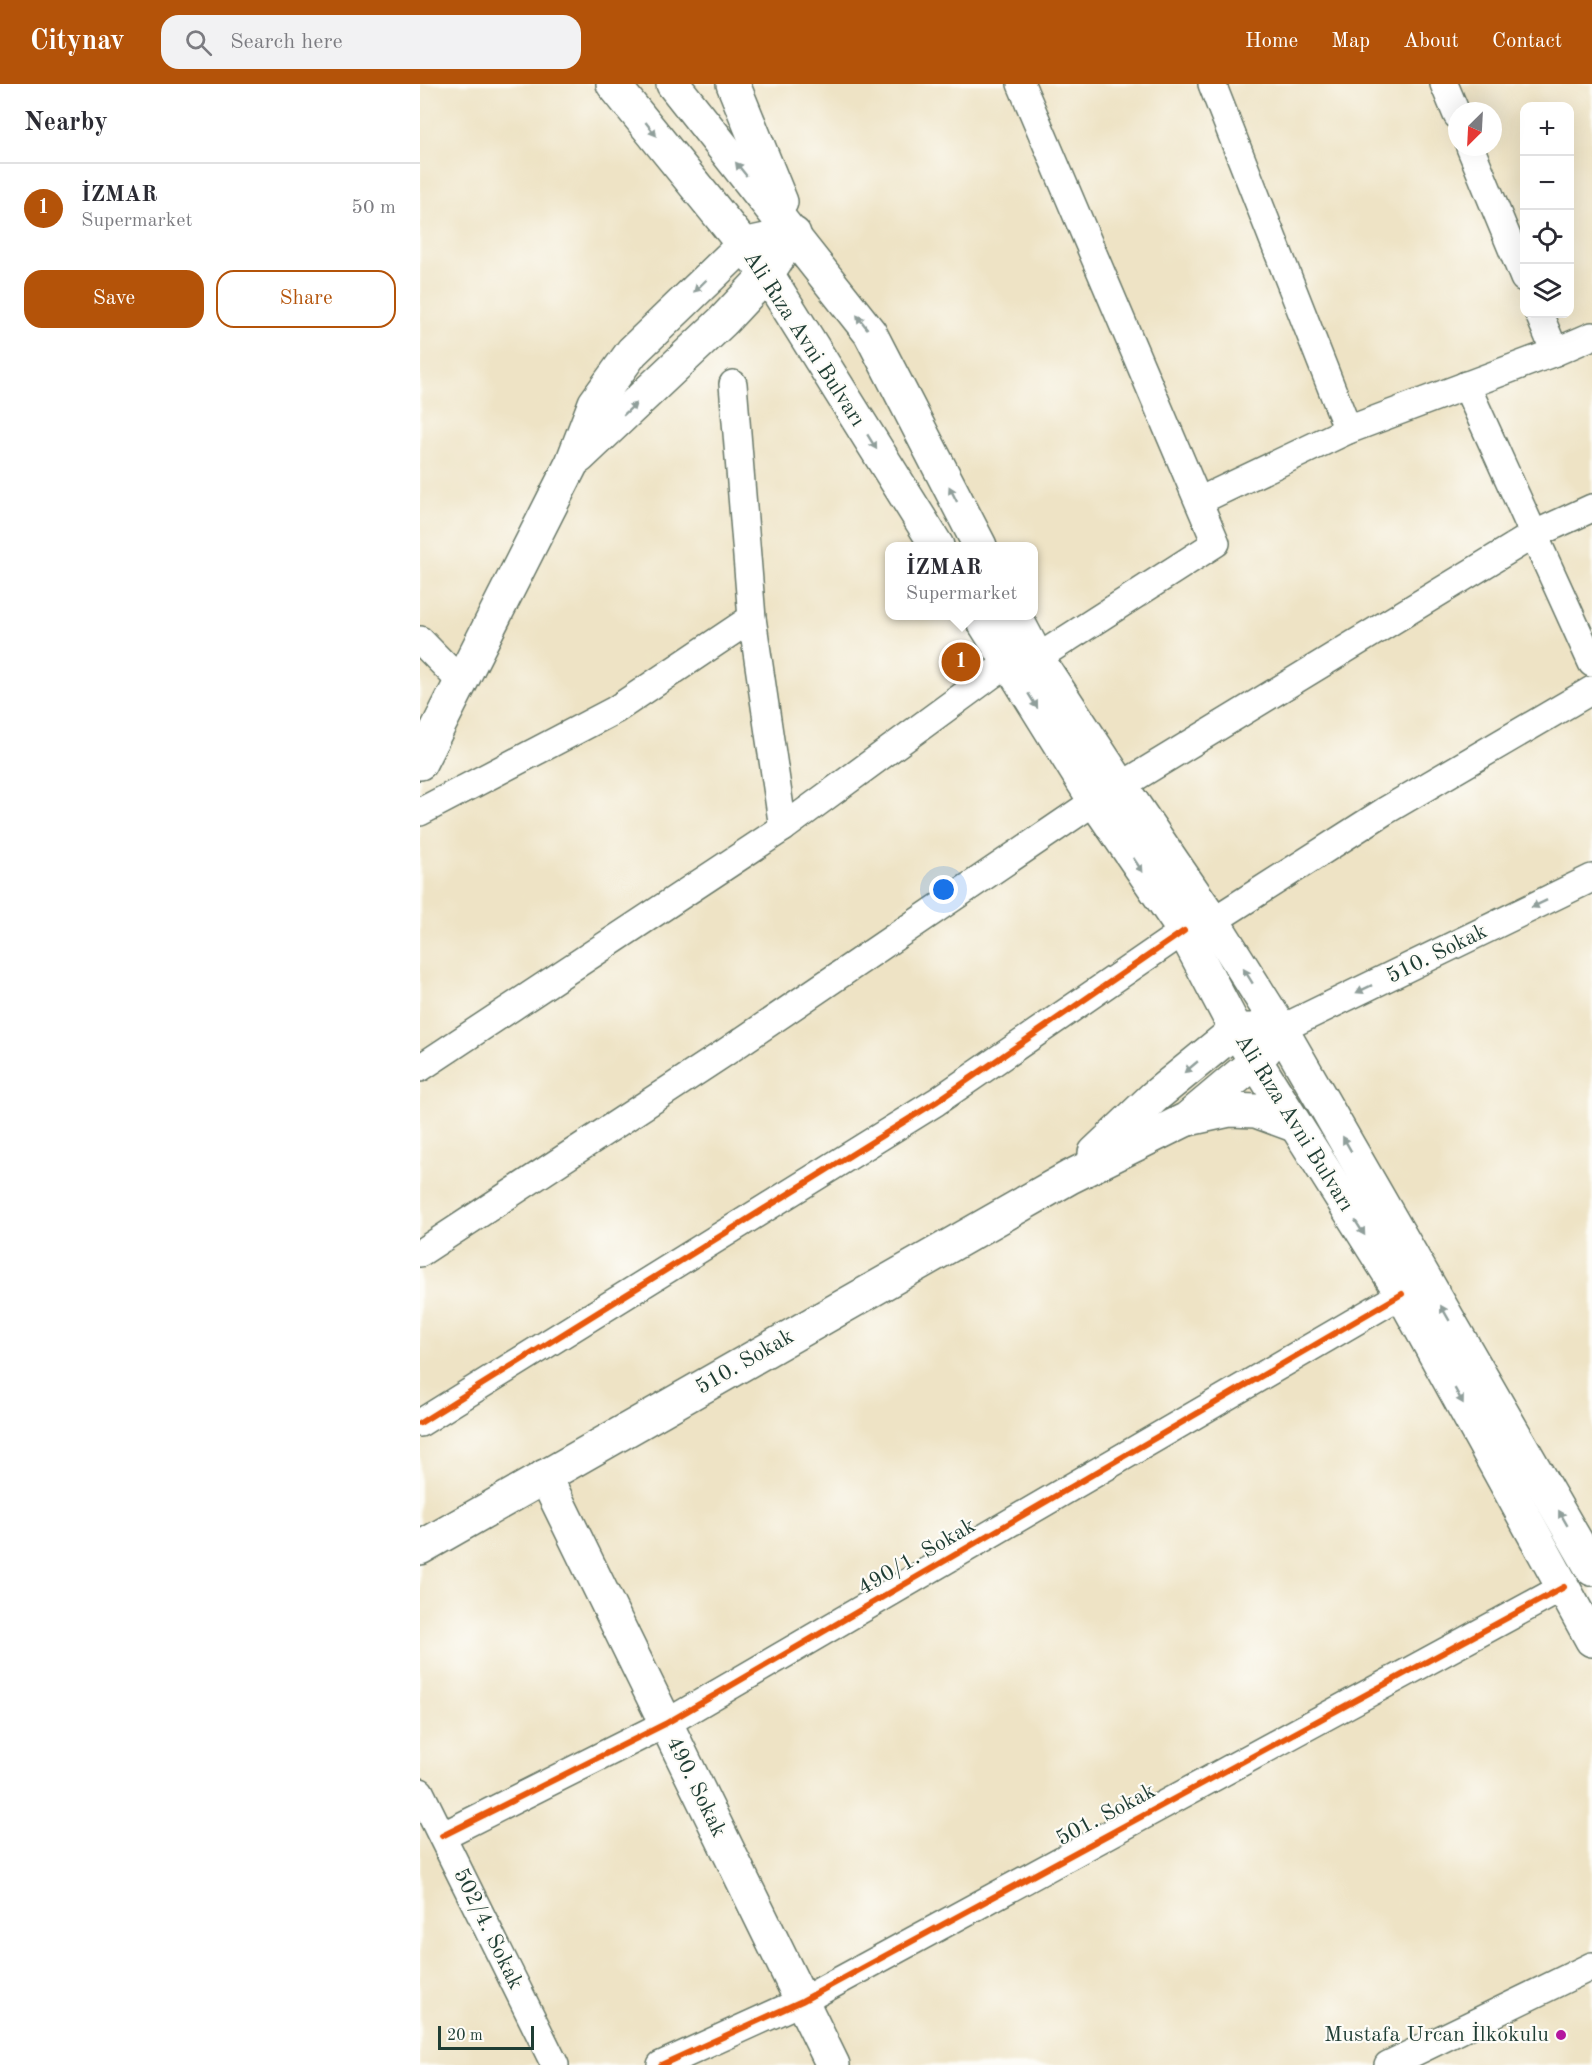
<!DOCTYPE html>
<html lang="en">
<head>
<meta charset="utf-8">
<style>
  :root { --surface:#fff; --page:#f2f2f3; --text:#2b2b33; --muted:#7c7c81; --line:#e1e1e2; --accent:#b45309 }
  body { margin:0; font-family:"Old Standard TT",serif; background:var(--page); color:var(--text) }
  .controls { position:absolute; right:18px; top:18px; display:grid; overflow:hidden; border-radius:12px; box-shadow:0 6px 24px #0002 }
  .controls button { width:54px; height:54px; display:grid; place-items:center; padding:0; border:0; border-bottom:2px solid var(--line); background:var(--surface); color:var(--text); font:30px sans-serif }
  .compass { position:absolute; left:1028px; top:18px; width:54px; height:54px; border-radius:50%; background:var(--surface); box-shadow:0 6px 24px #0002; rotate:204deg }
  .scale { position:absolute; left:18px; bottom:15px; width:96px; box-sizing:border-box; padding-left:6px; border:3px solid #1f3d34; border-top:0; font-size:16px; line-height:21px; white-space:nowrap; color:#1f3d34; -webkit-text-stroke:4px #fdfcf7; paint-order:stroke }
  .you { position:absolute; left:524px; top:806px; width:21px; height:21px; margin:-15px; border:4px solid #fff; border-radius:50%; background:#1a73e8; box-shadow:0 0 0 9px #1a73e833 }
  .badge { display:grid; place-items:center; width:39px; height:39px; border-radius:50%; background:var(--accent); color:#fff; font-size:20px; font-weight:700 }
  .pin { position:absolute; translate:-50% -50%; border:3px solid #fff; box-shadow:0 2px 6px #0006 }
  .popup { position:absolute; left:465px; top:458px; width:153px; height:78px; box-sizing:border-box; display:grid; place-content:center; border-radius:12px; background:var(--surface); filter:drop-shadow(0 2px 4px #0005); font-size:20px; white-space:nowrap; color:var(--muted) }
  .popup b { font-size:22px; color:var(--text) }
  .popup::after { content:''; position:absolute; left:50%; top:100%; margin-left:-12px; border:12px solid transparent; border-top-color:var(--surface) }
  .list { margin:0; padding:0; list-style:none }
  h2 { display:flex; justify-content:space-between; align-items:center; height:78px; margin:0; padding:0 24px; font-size:26px }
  h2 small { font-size:20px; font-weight:400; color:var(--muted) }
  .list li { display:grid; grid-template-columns:39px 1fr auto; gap:18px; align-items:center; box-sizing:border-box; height:90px; padding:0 24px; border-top:2px solid var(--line) }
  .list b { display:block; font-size:22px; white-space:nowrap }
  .list p { margin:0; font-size:20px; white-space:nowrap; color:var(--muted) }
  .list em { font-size:20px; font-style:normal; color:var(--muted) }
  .actions { display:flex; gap:12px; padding:18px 24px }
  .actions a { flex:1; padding:14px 0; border:2px solid var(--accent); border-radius:18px; text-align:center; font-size:21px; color:var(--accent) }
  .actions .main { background:var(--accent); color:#fff }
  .icon { flex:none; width:33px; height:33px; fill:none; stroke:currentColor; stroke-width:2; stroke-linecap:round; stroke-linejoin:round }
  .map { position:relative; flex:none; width:1172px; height:1981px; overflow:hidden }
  header { display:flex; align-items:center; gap:36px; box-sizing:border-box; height:84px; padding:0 30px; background:var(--accent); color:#fff }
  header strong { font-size:28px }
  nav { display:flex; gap:33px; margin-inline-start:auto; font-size:21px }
  .search { width:420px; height:54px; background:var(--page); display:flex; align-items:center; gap:15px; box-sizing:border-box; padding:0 21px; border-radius:18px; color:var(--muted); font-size:22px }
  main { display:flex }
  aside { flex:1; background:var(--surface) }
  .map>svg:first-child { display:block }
</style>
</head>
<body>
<header>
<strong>Citynav</strong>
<div class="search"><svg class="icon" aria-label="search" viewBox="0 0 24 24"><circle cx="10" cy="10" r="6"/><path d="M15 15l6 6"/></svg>Search here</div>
<nav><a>Home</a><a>Map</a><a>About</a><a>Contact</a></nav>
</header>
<main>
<aside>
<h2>Nearby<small></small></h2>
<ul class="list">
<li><span class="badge">1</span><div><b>İZMAR</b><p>Supermarket</p></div><em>50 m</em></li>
</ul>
<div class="actions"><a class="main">Save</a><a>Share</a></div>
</aside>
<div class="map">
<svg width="1172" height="1981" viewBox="0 0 1172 1981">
  <rect width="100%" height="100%" fill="#fdfcf7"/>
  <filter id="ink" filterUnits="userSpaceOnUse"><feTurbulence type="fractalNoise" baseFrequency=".0167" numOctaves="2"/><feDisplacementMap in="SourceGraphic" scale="12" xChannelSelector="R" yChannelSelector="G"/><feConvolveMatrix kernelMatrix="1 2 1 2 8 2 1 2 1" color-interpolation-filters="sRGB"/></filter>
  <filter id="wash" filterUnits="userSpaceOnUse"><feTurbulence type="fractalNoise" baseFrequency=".008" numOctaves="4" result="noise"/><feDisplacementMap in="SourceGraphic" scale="24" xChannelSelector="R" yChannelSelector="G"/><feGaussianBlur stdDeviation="1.35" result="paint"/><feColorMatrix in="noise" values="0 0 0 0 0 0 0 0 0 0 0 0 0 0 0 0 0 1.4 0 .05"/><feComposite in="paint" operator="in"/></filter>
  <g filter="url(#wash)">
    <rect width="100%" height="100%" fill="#eee3c5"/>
  </g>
  <g filter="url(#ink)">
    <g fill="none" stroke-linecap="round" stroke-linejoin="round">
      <defs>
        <g id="minor">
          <polyline points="601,0 796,459 617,574"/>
          <polyline points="792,0 928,346"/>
          <polyline points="1024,0 1037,31"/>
          <polyline points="1050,63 1104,194"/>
          <polyline points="1119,230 1135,268"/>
          <polyline points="313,300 332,534 363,744"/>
          <polyline points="1046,301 1172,579"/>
          <polyline points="779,417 928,346 1135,268 1172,252"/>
          <polyline points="0,556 42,599"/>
          <polyline points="701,702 1113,451 1172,424"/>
          <polyline points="0,728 195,626 332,534"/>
          <polyline points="793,837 965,727 1172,606"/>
          <polyline points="861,945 1172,794"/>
          <polyline points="0,984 363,744 589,578"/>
          <polyline points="0,1169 303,970 675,717"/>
          <polyline points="0,1339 516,1018 764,847"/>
          <polyline points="0,1708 135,1981"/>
          <polyline points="22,1752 245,1640 982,1210"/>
          <polyline points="241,1981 382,1917 1144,1503"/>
          <polyline points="968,1981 1172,1882"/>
        </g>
        <polyline id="tertiary" points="125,1392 413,1981"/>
        <g id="secondary">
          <polyline points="193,0 347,190 517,462"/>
          <polyline points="253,0 450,249 560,462"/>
          <polyline points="313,0 361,118"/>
          <polyline points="159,373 303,237 347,190 359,172"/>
          <polyline points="560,532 675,717 764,847 816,946 982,1210 1172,1556"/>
          <polyline points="595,532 617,574 701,702 793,837 861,945 1172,1485"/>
          <polyline points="0,679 152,379 175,319 212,268 323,161 374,150"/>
          <polyline points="769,1035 810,1026 836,1027 874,1041"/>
          <polyline points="675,1069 734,1013 816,946 838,946"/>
          <polyline points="0,1464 650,1093 767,1035 836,977 849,961"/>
        </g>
      </defs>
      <use href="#minor" stroke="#677767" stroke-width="30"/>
      <use href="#tertiary" stroke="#677767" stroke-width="36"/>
      <use href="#secondary" stroke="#677767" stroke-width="36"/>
      <use href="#minor" stroke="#fff" stroke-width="27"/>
      <use href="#tertiary" stroke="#fff" stroke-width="33"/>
      <use href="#secondary" stroke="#fff" stroke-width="33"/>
      <defs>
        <g id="cycleway">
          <polyline points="0,1339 516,1018 764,847"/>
          <polyline points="22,1752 245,1640 982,1210"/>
          <polyline points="241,1981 382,1917 1144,1503"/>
        </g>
      </defs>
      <use href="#cycleway" stroke="#fdfcf7" stroke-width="10"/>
      <use href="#cycleway" stroke="#e8590c" stroke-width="6"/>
    </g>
    <defs><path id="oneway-solid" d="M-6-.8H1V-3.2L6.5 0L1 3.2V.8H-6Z" transform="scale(1.5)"/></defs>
    <g fill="#8f9e9a">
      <use href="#oneway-solid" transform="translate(231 45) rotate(52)"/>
      <use href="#oneway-solid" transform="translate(321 85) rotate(-129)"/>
      <use href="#oneway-solid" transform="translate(280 202) rotate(136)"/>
      <use href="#oneway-solid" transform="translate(442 238) rotate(-128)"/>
      <use href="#oneway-solid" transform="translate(210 325) rotate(-43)"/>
      <use href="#oneway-solid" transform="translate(452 358) rotate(58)"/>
      <use href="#oneway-solid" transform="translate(533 410) rotate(-117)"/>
      <use href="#oneway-solid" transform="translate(613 617) rotate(58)"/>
      <use href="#oneway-solid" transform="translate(718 781) rotate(56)"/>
      <use href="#oneway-solid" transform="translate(1119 820) rotate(154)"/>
      <use href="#oneway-solid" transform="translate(828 892) rotate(-122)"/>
      <use href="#oneway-solid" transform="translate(944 905) rotate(154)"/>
      <use href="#oneway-solid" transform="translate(771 983) rotate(140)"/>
      <use href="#oneway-solid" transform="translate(927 1060) rotate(-120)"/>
      <use href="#oneway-solid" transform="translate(940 1144) rotate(57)"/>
      <use href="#oneway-solid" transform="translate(1025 1229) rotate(-120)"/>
      <use href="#oneway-solid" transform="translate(1039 1312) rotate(61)"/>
      <use href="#oneway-solid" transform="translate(1143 1434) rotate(-120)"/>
    </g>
  </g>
  <circle fill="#b5179e" stroke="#fdfcf7" stroke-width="2" cx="1141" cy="1951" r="6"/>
  <g text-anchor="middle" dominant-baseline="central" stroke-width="4.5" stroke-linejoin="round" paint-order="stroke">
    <g font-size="22" fill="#1f3d34" stroke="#fdfcf7">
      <text transform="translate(384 255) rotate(57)">Ali Rıza Avni Bulvarı</text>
      <text transform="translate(1017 870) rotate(-26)">510. Sokak</text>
      <text transform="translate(874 1039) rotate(58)">Ali Rıza Avni Bulvarı</text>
      <text transform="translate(325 1278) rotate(-30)">510. Sokak</text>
      <text transform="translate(497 1473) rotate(-30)">490/1. Sokak</text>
      <text transform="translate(276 1703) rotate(64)">490. Sokak</text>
      <text transform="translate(686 1731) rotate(-28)">501. Sokak</text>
      <text transform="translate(68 1845) rotate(64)">502/4. Sokak</text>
    </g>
    <g font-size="22" fill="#1f3d34" stroke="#fdfcf7" text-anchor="end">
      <text x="1129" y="1951">Mustafa Urcan İlkokulu</text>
    </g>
  </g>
</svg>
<div class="controls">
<button>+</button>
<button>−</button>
<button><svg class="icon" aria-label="locate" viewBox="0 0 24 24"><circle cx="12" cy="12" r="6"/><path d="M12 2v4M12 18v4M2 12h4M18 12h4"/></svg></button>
<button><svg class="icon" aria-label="layers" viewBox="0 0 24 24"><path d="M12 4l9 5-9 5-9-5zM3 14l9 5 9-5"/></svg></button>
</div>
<svg class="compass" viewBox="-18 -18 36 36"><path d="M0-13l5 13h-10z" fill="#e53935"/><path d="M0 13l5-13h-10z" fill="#7c7c81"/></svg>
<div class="scale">20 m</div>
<div class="you"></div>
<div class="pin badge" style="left:541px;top:578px">1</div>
<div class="popup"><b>İZMAR</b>Supermarket</div>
</div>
</main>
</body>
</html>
